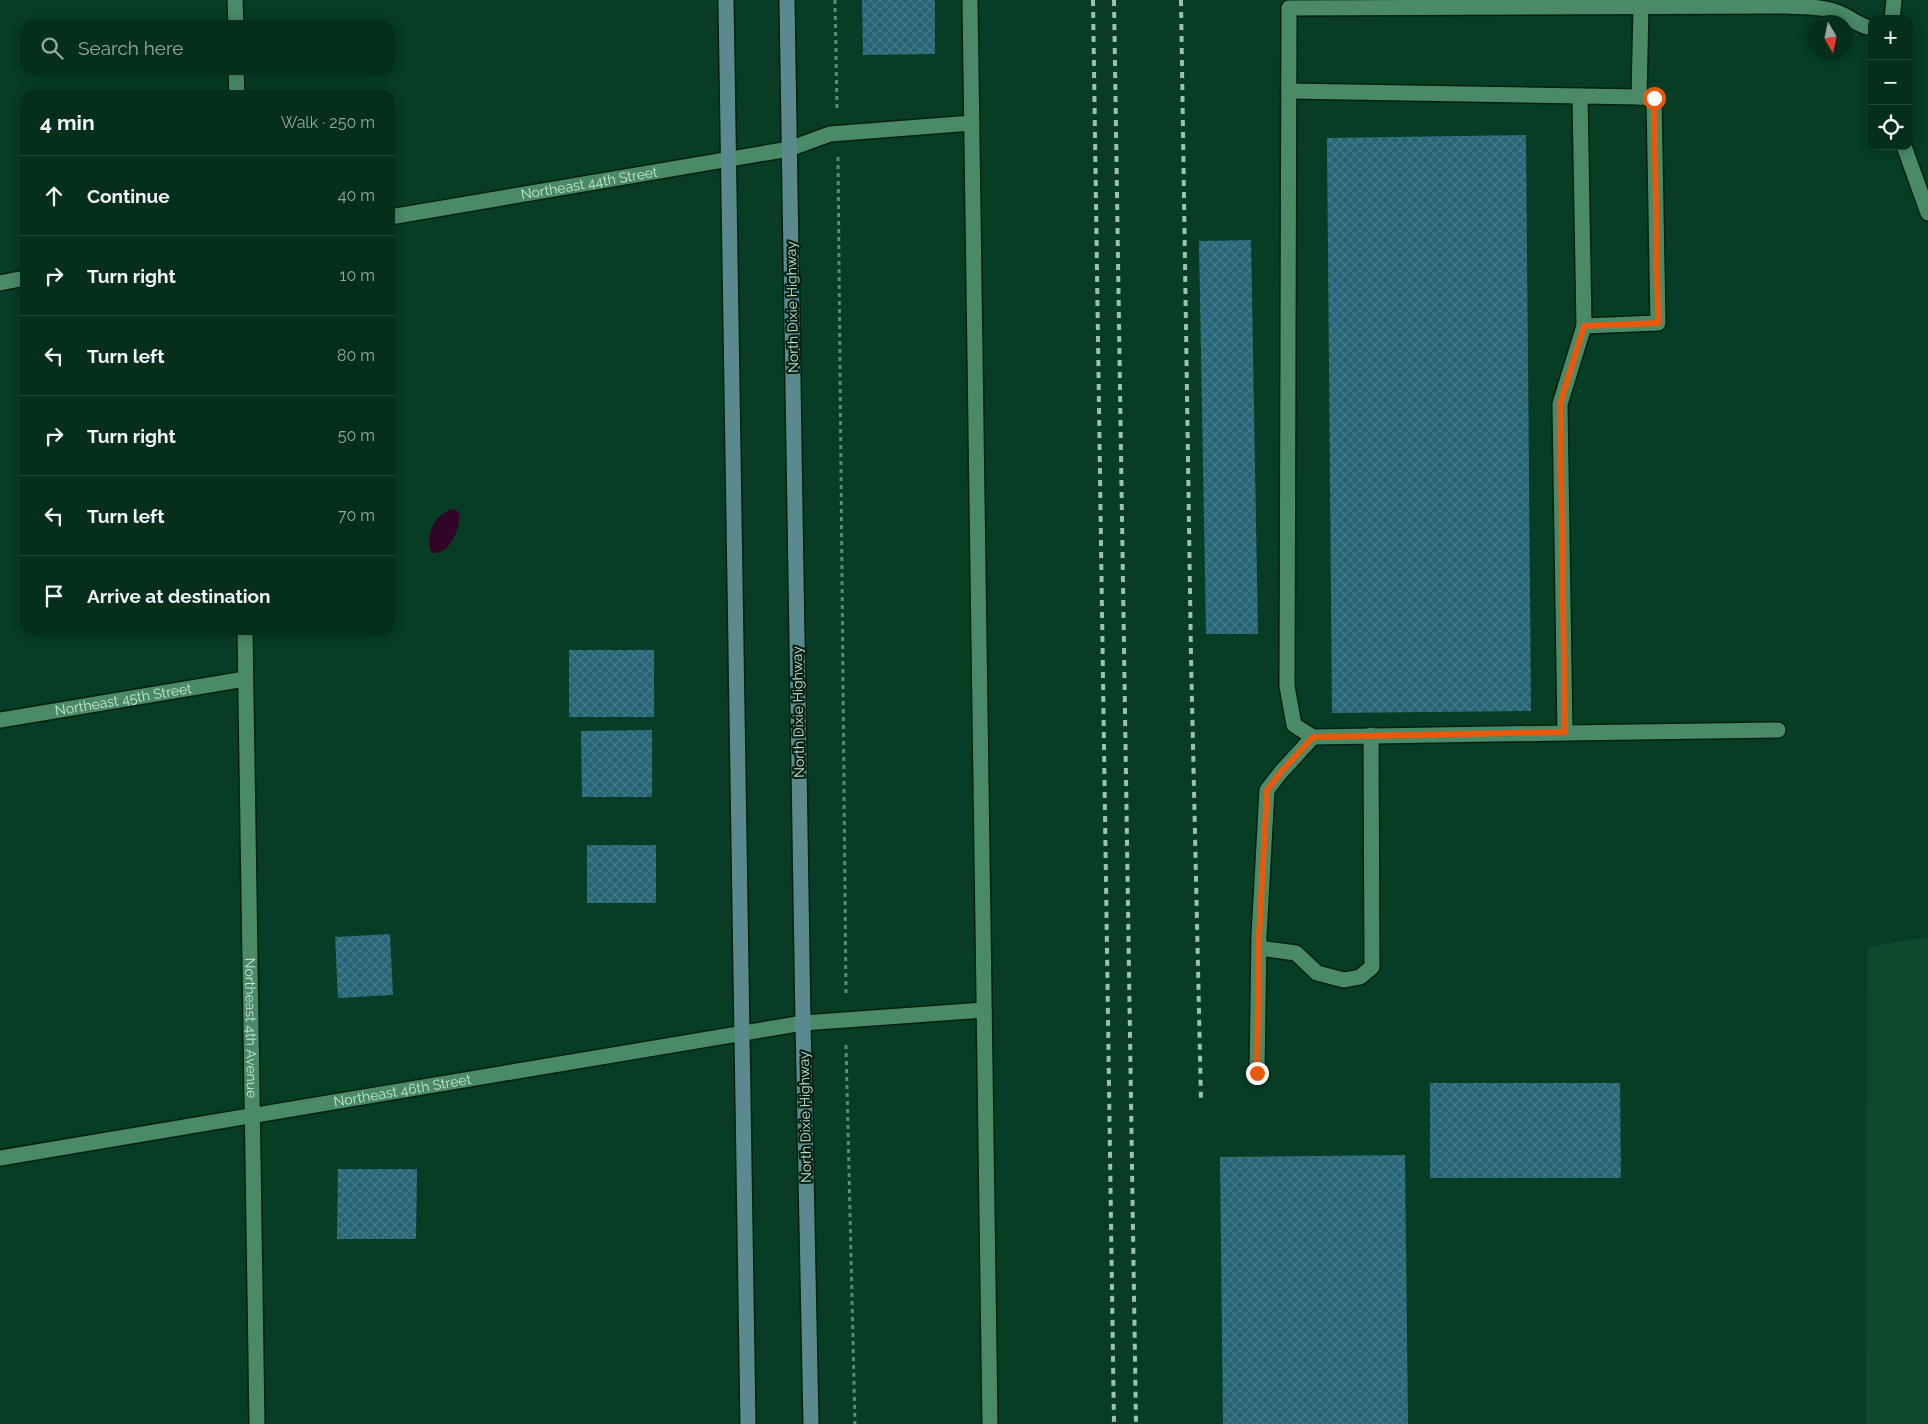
<!DOCTYPE html>
<html lang="en">
<head>
<meta charset="utf-8">
<style>
  :root { --surface:#052e1b; --page:#0e3624; --text:#f1f3f6; --muted:#97a8a3; --line:#264a3a }
  body { margin:0; font-family:Raleway,sans-serif; background:var(--page); color:var(--text) }
  .controls { position:absolute; right:15px; top:15px; display:grid; overflow:hidden; border-radius:10px; box-shadow:0 2px 12px #0003 }
  .controls button { width:45px; height:45px; display:grid; place-items:center; padding:0; border:0; border-bottom:1px solid var(--line); background:var(--surface); color:var(--text); font:25px sans-serif }
  .compass { position:absolute; left:1808px; top:15px; width:45px; height:45px; border-radius:50%; background:var(--surface); box-shadow:0 2px 12px #0003; rotate:171deg }
  .stop { position:absolute; width:15px; height:15px; margin:-11px; border:4px solid #ea580c; border-radius:50%; background:#fff }
  .stop.end { background:#ea580c; border-color:#fff; box-shadow:0 1px 5px #0008 }
  .list { margin:0; padding:0; list-style:none }
  h2 { display:flex; justify-content:space-between; align-items:center; height:65px; margin:0; padding:0 20px; font-size:21px }
  h2 small { font-size:16px; font-weight:400; color:var(--muted) }
  .list li { display:grid; grid-template-columns:32px 1fr auto; gap:15px; align-items:center; box-sizing:border-box; height:80px; padding:0 20px; border-top:1px solid var(--line) }
  .list b { display:block; font-size:19px; white-space:nowrap }
  .list em { font-size:16px; font-style:normal; color:var(--muted) }
  .icon { flex:none; width:28px; height:28px; fill:none; stroke:currentColor; stroke-width:2; stroke-linecap:round; stroke-linejoin:round }
  .map { position:relative; flex:none; width:1928px; height:1424px; overflow:hidden }
  .search { position:absolute; background:var(--surface); box-shadow:0 2px 12px #0003; left:20px; top:20px; width:375px; height:55px; display:flex; align-items:center; gap:12px; box-sizing:border-box; padding:0 18px; border-radius:15px; color:var(--muted); font-size:19px }
  .panel { position:absolute; background:var(--surface); box-shadow:0 2px 12px #0003; left:20px; top:90px; width:375px; height:545px; border-radius:15px }
  .map>svg:first-child { display:block }
</style>
</head>
<body>
<div class="map">
<svg width="1928" height="1424" viewBox="0 0 1928 1424">
  <defs>
    <pattern id="building-cross-hatch" width="8" height="8" patternUnits="userSpaceOnUse" patternTransform="scale(1.25)"><rect width="8" height="8" fill="#256576"/><path d="M0 0l8 8M0 8l8-8" fill="none" stroke="#437b88"/></pattern>
  </defs>
  <rect width="100%" height="100%" fill="#073d24"/>
  <polygon fill="#0c492d" points="1928,937 1928,1424 1866,1424 1867,947"/>
  <path fill="#300527" d="M 451,509 L 455,509 L 459,513 C 461,528 450,555 432,553 C 427,545 429,530 435,522 C 439,516 446,512 451,509 Z"/>
  <g fill="url(#building-cross-hatch)">
    <polygon points="862,0 935,0 935,54 863,55"/>
    <polygon points="1526,135 1531,711 1332,713 1327,138"/>
    <polygon points="1251,240 1258,634 1206,634 1199,241"/>
    <rect x="569" y="650" width="85" height="67"/>
    <polygon points="652,730 652,797 582,797 581,731"/>
    <rect x="587" y="845" width="69" height="58"/>
    <polygon points="390,934 393,995 338,998 335,937"/>
    <polygon points="1430,1083 1620,1083 1621,1178 1430,1178"/>
    <polygon points="1405,1155 1408,1424 1223,1424 1220,1157"/>
    <polygon points="338,1169 417,1169 416,1239 337,1239"/>
  </g>
  <g fill="none" stroke-linecap="round" stroke-linejoin="round">
    <defs>
      <g id="lane">
        <polyline points="970,0 990,1424"/>
        <polyline points="1289,91 1639,97 1641,6"/>
        <polyline points="1580,96 1584,326 1658,323 1654,98 1639,97"/>
        <polyline points="789,149 830,134 972,123"/>
        <path d="M 1584,326 L 1560,404 L 1565,733 L 1313,737 L 1294,725 L 1287,686 L 1289,8 L 1787,6 C 1803,7 1823,6 1839,13 C 1850,17 1860,27 1872,28"/>
        <polyline points="1565,733 1778,730"/>
        <polyline points="1259,948 1296,953 1317,973 1344,980 1360,977 1372,967 1371,735"/>
        <polyline points="803,1023 984,1010"/>
        <polyline points="1257,1073 1259,936 1267,790 1281,772 1313,737"/>
      </g>
      <g id="street">
        <polyline points="235,0 236,25"/>
        <polyline points="1892,19 1894,0"/>
        <polyline points="236,70 237,95"/>
        <polyline points="1904,146 1928,213"/>
        <path id="s1" d="M 390,217 L 789,149"/>
        <polyline points="0,283 25,278"/>
        <path id="s2" d="M 245,630 L 257,1424"/>
        <path id="s3" d="M 0,720 L 245,679"/>
        <path id="s4" d="M 0,1158 L 803,1023"/>
      </g>
      <g id="secondary">
        <polyline points="726,0 748,1424"/>
        <polyline points="787,0 803,1023 811,1424"/>
      </g>
    </defs>
    <use href="#lane" stroke="#002110" stroke-width="18"/>
    <use href="#street" stroke="#002110" stroke-width="18"/>
    <use href="#secondary" stroke="#002110" stroke-width="18"/>
    <g stroke="#5e8a73" stroke-width="3" stroke-dasharray="4 4" stroke-linecap="butt">
      <polyline points="835,0 837,109"/>
      <polyline points="838,157 846,996"/>
      <polyline points="846,1045 855,1424"/>
    </g>
    <use href="#lane" stroke="#4a8a66" stroke-width="15"/>
    <use href="#street" stroke="#4a8a66" stroke-width="15"/>
    <use href="#secondary" stroke="#5b8a8e" stroke-width="15"/>
    <g stroke="#9cc1ac" stroke-width="4" stroke-dasharray="6 6" stroke-linecap="butt">
      <polyline points="1093,0 1114,1424"/>
      <polyline points="1114,0 1136,1424"/>
      <polyline points="1181,0 1191,656 1201,1100"/>
    </g>
  </g>
  <g fill="none" stroke-linecap="round" stroke-linejoin="round">
    <polyline stroke="#ea580c" stroke-width="6" points="1257,1073 1259,936 1267,790 1281,772 1313,737 1565,732 1560,404 1584,326 1658,323 1654,98"/>
  </g>
  <g text-anchor="middle" dominant-baseline="central" stroke-width="4.5" stroke-linejoin="round" paint-order="stroke">
    <g font-size="14" fill="#c5e5d1" stroke="#052012">
      <text stroke="none"><textPath href="#s1" startOffset="202">Northeast 44th Street</textPath></text>
      <text transform="translate(792 307) rotate(-91)">North Dixie Highway</text>
      <text stroke="none"><textPath href="#s3" startOffset="125">Northeast 45th Street</textPath></text>
      <text transform="translate(798 712) rotate(-91)">North Dixie Highway</text>
      <text stroke="none"><textPath href="#s2" startOffset="398">Northeast 4th Avenue</textPath></text>
      <text stroke="none"><textPath href="#s4" startOffset="408">Northeast 46th Street</textPath></text>
      <text transform="translate(805 1117) rotate(-91)">North Dixie Highway</text>
    </g>
  </g>
</svg>
<div class="controls">
<button>+</button>
<button>−</button>
<button><svg class="icon" aria-label="locate" viewBox="0 0 24 24"><circle cx="12" cy="12" r="6"/><path d="M12 2v4M12 18v4M2 12h4M18 12h4"/></svg></button>
</div>
<svg class="compass" viewBox="-18 -18 36 36"><path d="M0-13l5 13h-10z" fill="#e53935"/><path d="M0 13l5-13h-10z" fill="#97a8a3"/></svg>
<div class="stop" style="left:1654px;top:98px"></div>
<div class="stop end" style="left:1257px;top:1073px"></div>
<div class="search"><svg class="icon" aria-label="search" viewBox="0 0 24 24"><circle cx="10" cy="10" r="6"/><path d="M15 15l6 6"/></svg>Search here</div>
<section class="panel">
<h2>4 min<small>Walk · 250 m</small></h2>
<ul class="list">
<li><svg class="icon" aria-label="ahead" viewBox="0 0 24 24"><path d="M12 20V5M6 11l6-6 6 6"/></svg><div><b>Continue</b></div><em>40 m</em></li>
<li><svg class="icon" aria-label="right" viewBox="0 0 24 24"><path d="M7 20v-9h11M14 6l5 5-5 5"/></svg><div><b>Turn right</b></div><em>10 m</em></li>
<li><svg class="icon" aria-label="left" viewBox="0 0 24 24"><path d="M17 20v-9H6M10 6l-5 5 5 5"/></svg><div><b>Turn left</b></div><em>80 m</em></li>
<li><svg class="icon" aria-label="right" viewBox="0 0 24 24"><path d="M7 20v-9h11M14 6l5 5-5 5"/></svg><div><b>Turn right</b></div><em>50 m</em></li>
<li><svg class="icon" aria-label="left" viewBox="0 0 24 24"><path d="M17 20v-9H6M10 6l-5 5 5 5"/></svg><div><b>Turn left</b></div><em>70 m</em></li>
<li><svg class="icon" aria-label="arrive" viewBox="0 0 24 24"><path d="M6 21V4h12l-3 4 3 4H6"/></svg><div><b>Arrive at destination</b></div></li>
</ul>
</section>
</div>
</body>
</html>
